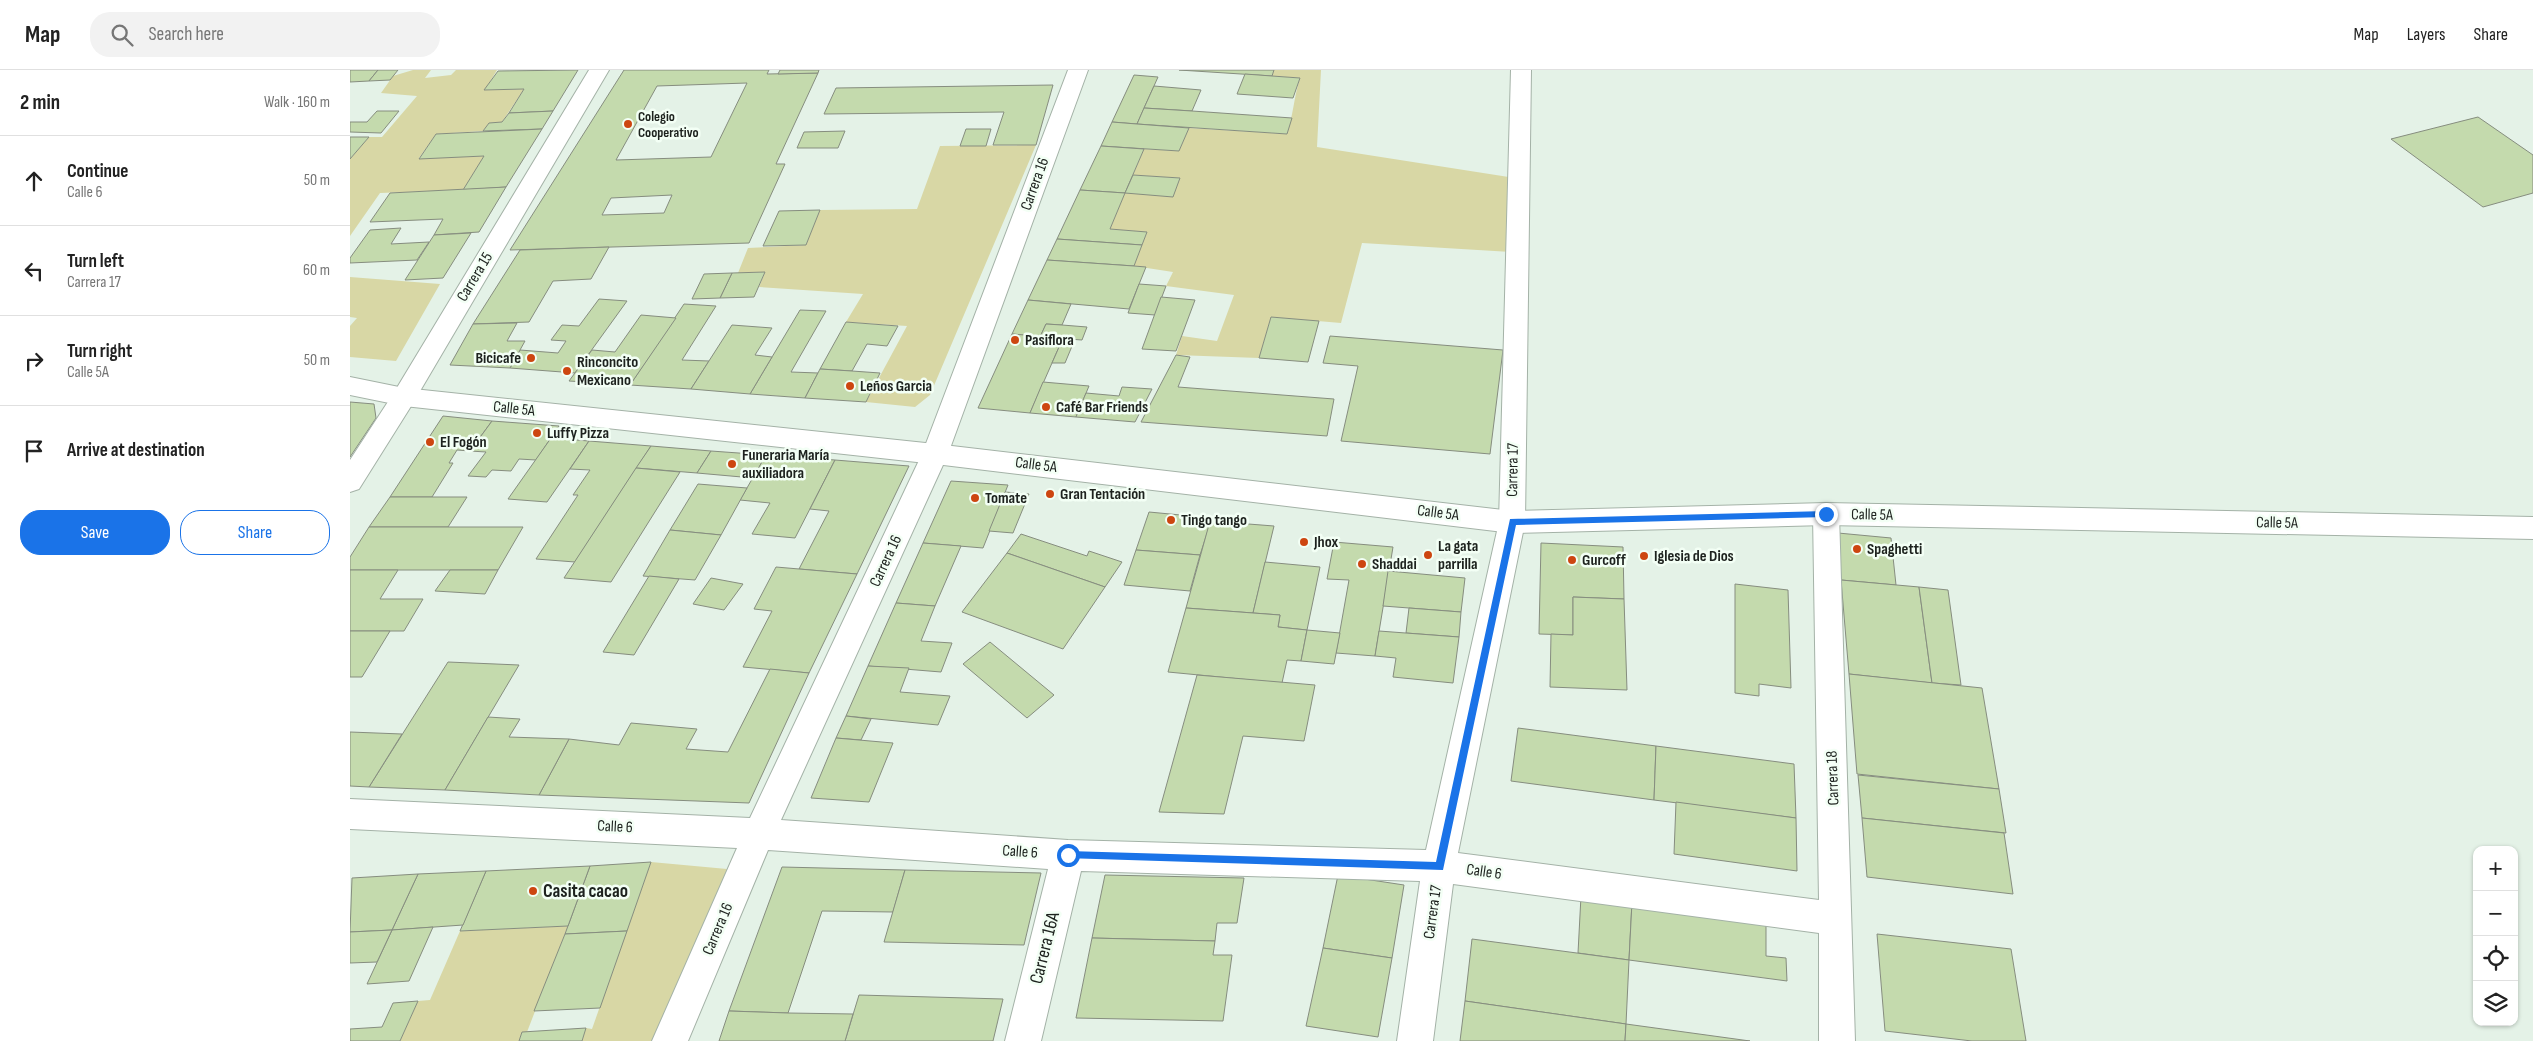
<!DOCTYPE html>
<html lang="en">
<head>
<meta charset="utf-8">
<style>
  :root { --surface:#fff; --page:#f2f2f2; --text:#222; --muted:#767676; --line:#e0e0e0; --accent:#1a73e8 }
  body { margin:0; font-family:"Sofia Sans Condensed",sans-serif; background:var(--page); color:var(--text) }
  .controls { position:absolute; right:15px; bottom:15px; display:grid; overflow:hidden; border-radius:10px; box-shadow:0 1px 4px #0004 }
  .controls button { width:45px; height:45px; display:grid; place-items:center; padding:0; border:0; border-bottom:1px solid var(--line); background:var(--surface); color:var(--text); font:25px sans-serif }
  .stop { position:absolute; width:15px; height:15px; margin:-11px; border:4px solid #1a73e8; border-radius:50%; background:#fff }
  .stop.end { background:#1a73e8; border-color:#fff; box-shadow:0 1px 5px #0008 }
  .list { margin:0; padding:0; list-style:none }
  h2 { display:flex; justify-content:space-between; align-items:center; height:65px; margin:0; padding:0 20px; font-size:21px }
  h2 small { font-size:16px; font-weight:400; color:var(--muted) }
  .list li { display:grid; grid-template-columns:32px 1fr auto; gap:15px; align-items:center; box-sizing:border-box; height:90px; padding:0 20px; border-top:1px solid var(--line) }
  .list b { display:block; font-size:19px; white-space:nowrap }
  .list p { margin:0; font-size:16px; white-space:nowrap; color:var(--muted) }
  .list em { font-size:16px; font-style:normal; color:var(--muted) }
  .actions { display:flex; gap:10px; padding:15px 20px }
  .actions a { flex:1; padding:11px 0; border:1px solid var(--accent); border-radius:20px; text-align:center; font-size:18px; color:var(--accent) }
  .actions .main { background:var(--accent); color:#fff }
  .icon { flex:none; width:28px; height:28px; fill:none; stroke:currentColor; stroke-width:2; stroke-linecap:round; stroke-linejoin:round }
  .map { position:relative; flex:none; width:2183px; height:971px; overflow:hidden }
  header { display:flex; align-items:center; gap:30px; box-sizing:border-box; height:70px; padding:0 25px; background:var(--surface); border-bottom:1px solid var(--line) }
  header strong { font-size:24px }
  nav { display:flex; gap:28px; margin-inline-start:auto; font-size:18px }
  .search { width:350px; height:45px; background:var(--page); display:flex; align-items:center; gap:12px; box-sizing:border-box; padding:0 18px; border-radius:20px; color:var(--muted); font-size:19px }
  main { display:flex }
  aside { flex:1; background:var(--surface) }
  .map>svg:first-child { display:block }
</style>
</head>
<body>
<header>
<strong>Map</strong>
<div class="search"><svg class="icon" aria-label="search" viewBox="0 0 24 24"><circle cx="10" cy="10" r="6"/><path d="M15 15l6 6"/></svg>Search here</div>
<nav><a>Map</a><a>Layers</a><a>Share</a></nav>
</header>
<main>
<aside>
<h2>2 min<small>Walk · 160 m</small></h2>
<ul class="list">
<li><svg class="icon" aria-label="ahead" viewBox="0 0 24 24"><path d="M12 20V5M6 11l6-6 6 6"/></svg><div><b>Continue</b><p>Calle 6</p></div><em>50 m</em></li>
<li><svg class="icon" aria-label="left" viewBox="0 0 24 24"><path d="M17 20v-9H6M10 6l-5 5 5 5"/></svg><div><b>Turn left</b><p>Carrera 17</p></div><em>60 m</em></li>
<li><svg class="icon" aria-label="right" viewBox="0 0 24 24"><path d="M7 20v-9h11M14 6l5 5-5 5"/></svg><div><b>Turn right</b><p>Calle 5A</p></div><em>50 m</em></li>
<li><svg class="icon" aria-label="arrive" viewBox="0 0 24 24"><path d="M6 21V4h12l-3 4 3 4H6"/></svg><div><b>Arrive at destination</b></div></li>
</ul>
<div class="actions"><a class="main">Save</a><a>Share</a></div>
</aside>
<div class="map">
<svg width="2183" height="971" viewBox="0 0 2183 971">
  <rect width="100%" height="100%" fill="#e4f2e7"/>
  <g fill="#d8d7a5">
    <polygon points="63,0 81,0 75,8 101,5 106,0 147,0 135,20 174,19 152,52 139,53 133,61 86,64 69,88 134,86 113,120 30,123 0,166 0,89 19,67 32,67 67,26 31,23 43,6"/>
    <path d="M 924,0 L 971,0 L 967,77 L 1165,108 L 1161,182 L 1012,173 L 991,253 L 921,247 L 909,288 L 826,285 L 832,266 L 867,271 L 884,225 L 816,216 L 823,202 L 784,196 L 797,162 L 760,159 L 775,123 L 823,126 L 830,108 L 783,105 L 794,79 L 829,81 L 839,58 L 937,64 C 943,46 944,27 950,8 L 922,6 Z"/>
    <polygon points="686,75 580,325 565,337 516,332 557,256 496,252 513,224 409,217 415,202 388,203 398,178 456,175 470,140 567,139 590,76"/>
    <polygon points="0,207 90,214 46,291 0,287 0,256 7,248 0,247"/>
    <polygon points="301,792 377,799 308,971 232,971 236,958 242,959"/>
    <polygon points="218,856 177,962 172,962 169,971 50,971 68,931 80,930 110,861"/>
  </g>
  <g fill="#c4daad" stroke="#868d7f" fill-rule="evenodd">
    <polygon points="0,0 28,0 19,11 0,12"/>
    <polygon points="28,0 48,0 40,10 19,11"/>
    <polygon points="228,0 203,41 159,43 174,19 134,20 148,1"/>
    <path d="M 274,0 L 419,0 L 417,4 L 468,3 L 426,94 L 435,94 L 399,173 L 160,180 ZM 397,13 L 361,87 L 266,90 L 307,16 ZM 322,125 L 314,143 L 252,145 L 261,128 Z"/>
    <polygon points="430,0 469,0 468,3 428,4"/>
    <polygon points="829,0 924,0 922,6"/>
    <polygon points="895,4 922,6 950,8 943,28 887,24"/>
    <polygon points="784,5 808,7 787,54 762,52"/>
    <polygon points="703,15 686,75 643,75 654,42 474,44 486,18"/>
    <polygon points="804,16 851,20 842,41 794,38"/>
    <polygon points="794,38 842,41 942,48 937,64 787,54"/>
    <polygon points="27,41 49,41 31,63 0,62 0,52 17,52"/>
    <polygon points="203,41 192,59 133,61 139,53 152,52 159,43"/>
    <polygon points="2128,47 2183,85 2183,123 2133,137 2041,69"/>
    <polygon points="762,52 787,54 839,58 829,81 751,76"/>
    <polygon points="192,59 156,117 113,120 134,86 69,89 86,64"/>
    <polygon points="616,59 641,59 636,76 610,76"/>
    <polygon points="495,61 488,78 447,78 454,62"/>
    <polygon points="0,67 19,67 0,89"/>
    <polygon points="751,76 794,79 775,123 730,120"/>
    <polygon points="783,105 830,108 823,127 775,123"/>
    <polygon points="156,117 129,162 84,165 93,149 20,152 40,123"/>
    <polygon points="730,120 775,123 760,159 797,162 792,175 707,169"/>
    <polygon points="470,140 456,175 413,176 429,141"/>
    <polygon points="51,158 41,174 79,172 67,190 0,193 0,188 20,160"/>
    <polygon points="121,163 93,208 55,210 84,165"/>
    <polygon points="707,169 792,175 784,196 697,190"/>
    <polygon points="259,177 241,209 203,211 179,252 123,254 170,180"/>
    <polygon points="697,190 784,196 796,197 779,239 678,230"/>
    <polygon points="415,202 404,227 370,228 382,203"/>
    <polygon points="382,203 370,228 342,229 354,204"/>
    <polygon points="789,214 816,216 805,245 778,243"/>
    <polygon points="811,227 845,230 826,281 792,279"/>
    <polygon points="249,229 277,231 225,303 160,298 170,280 208,283 216,271 201,270 212,255 229,256"/>
    <polygon points="678,230 721,234 712,255 696,254 690,267 662,264"/>
    <polygon points="334,234 366,236 332,290 359,291 341,319 280,315"/>
    <polygon points="450,240 476,241 441,302 468,303 455,328 400,324"/>
    <polygon points="291,245 326,248 280,315 219,311 242,280 265,282"/>
    <polygon points="921,247 969,251 958,292 909,288"/>
    <polygon points="496,252 548,256 537,276 517,274 502,301 470,299"/>
    <polygon points="167,253 157,271 175,271 160,298 100,295 123,254"/>
    <polygon points="696,254 712,255 737,257 732,270 690,267"/>
    <polygon points="382,255 422,258 405,285 422,287 400,324 341,319"/>
    <polygon points="662,264 713,268 680,343 628,338"/>
    <polygon points="980,266 1153,280 1140,384 991,371 1008,296 973,293"/>
    <polygon points="713,268 725,269 715,293 702,293"/>
    <polygon points="826,285 840,287 828,317 984,329 977,366 791,352"/>
    <polygon points="470,299 502,301 530,303 516,332 455,328"/>
    <polygon points="693,312 739,316 726,347 680,343"/>
    <polygon points="772,317 802,319 785,352 726,347 736,323 769,326"/>
    <polygon points="0,332 24,334 26,348 0,387"/>
    <polygon points="93,346 142,351 120,381 107,380 99,393 103,393 82,427 40,427"/>
    <polygon points="142,351 209,356 186,390 169,389 161,401 142,400 136,407 118,406 136,382 120,381"/>
    <polygon points="201,368 239,371 197,432 158,429"/>
    <polygon points="239,371 301,376 225,492 186,489 228,425 223,425 240,400 220,399"/>
    <polygon points="301,376 361,381 347,403 286,398"/>
    <polygon points="361,381 416,385 403,408 347,403"/>
    <polygon points="416,385 485,390 445,468 402,464 420,433 390,430"/>
    <polygon points="485,390 559,396 507,504 449,499 479,441 460,439"/>
    <polygon points="286,398 330,402 261,512 214,508"/>
    <polygon points="601,411 658,415 633,478 573,473"/>
    <polygon points="348,414 397,418 371,465 320,460"/>
    <polygon points="655,422 679,424 663,463 639,461"/>
    <polygon points="40,427 117,427 98,457 19,457"/>
    <polygon points="799,442 862,448 850,485 786,480"/>
    <polygon points="860,451 924,456 903,543 836,538"/>
    <polygon points="19,457 173,457 148,500 0,500 0,487"/>
    <polygon points="320,460 371,465 345,510 293,506"/>
    <polygon points="1488,463 1541,468 1546,515 1491,510"/>
    <polygon points="671,464 737,486 739,481 772,492 755,517 657,483"/>
    <polygon points="984,472 1043,477 1025,586 986,583 999,510 977,509"/>
    <polygon points="573,473 611,476 585,536 546,533"/>
    <polygon points="1191,473 1273,477 1274,529 1223,527 1223,565 1189,564"/>
    <polygon points="786,480 850,485 840,521 774,515"/>
    <polygon points="657,483 755,517 713,579 612,542"/>
    <polygon points="915,492 970,497 957,560 928,557 930,545 903,543"/>
    <polygon points="426,497 507,504 459,603 393,597 422,541 404,539"/>
    <polygon points="0,500 48,500 30,529 73,529 54,561 0,561"/>
    <polygon points="100,500 148,500 135,524 85,521"/>
    <polygon points="1038,501 1115,508 1111,542 1033,536"/>
    <polygon points="299,506 329,509 284,585 253,582"/>
    <polygon points="361,508 393,514 374,540 343,534"/>
    <polygon points="1491,510 1569,517 1582,613 1499,604"/>
    <polygon points="1385,514 1438,520 1441,618 1409,614 1409,626 1385,623"/>
    <polygon points="1569,517 1598,520 1611,615 1582,613"/>
    <polygon points="1223,527 1274,529 1277,620 1200,617 1201,564 1223,565"/>
    <polygon points="546,533 585,536 571,571 602,573 591,602 518,596"/>
    <polygon points="836,538 930,545 928,557 957,560 951,591 937,590 932,613 818,602"/>
    <polygon points="1059,538 1111,542 1109,567 1056,563"/>
    <polygon points="957,560 990,563 984,594 951,591"/>
    <polygon points="0,561 40,561 12,607 0,607"/>
    <polygon points="1029,561 1109,567 1103,613 1043,607 1046,588 1025,586"/>
    <polygon points="640,572 704,625 677,648 613,594"/>
    <polygon points="98,592 169,595 95,720 19,717"/>
    <polygon points="518,596 559,598 550,622 600,626 588,655 496,646"/>
    <polygon points="420,599 459,603 399,733 189,725 219,669 269,675 281,653 347,659 336,679 378,682"/>
    <polygon points="1499,604 1632,618 1649,719 1507,704"/>
    <polygon points="847,605 965,615 954,671 893,666 874,744 809,742"/>
    <polygon points="496,646 521,649 511,670 486,668"/>
    <polygon points="138,647 170,649 159,667 219,669 189,725 95,720"/>
    <polygon points="1168,658 1306,676 1304,730 1161,711"/>
    <polygon points="0,662 52,664 19,717 0,716"/>
    <polygon points="486,668 543,673 519,732 461,728"/>
    <polygon points="1306,676 1444,694 1446,748 1304,730"/>
    <polygon points="1508,705 1649,719 1656,763 1512,748"/>
    <polygon points="1326,732 1446,748 1447,801 1324,784"/>
    <polygon points="1512,748 1654,763 1663,824 1517,807"/>
    <polygon points="301,792 277,861 215,864 240,796"/>
    <polygon points="240,796 218,856 110,861 136,801"/>
    <polygon points="432,797 555,800 543,842 472,841 438,943 379,941"/>
    <polygon points="555,800 691,803 674,875 534,872"/>
    <polygon points="136,801 113,855 42,860 68,804"/>
    <polygon points="68,804 42,860 0,862 2,808"/>
    <polygon points="755,805 894,808 887,853 867,853 865,871 742,868"/>
    <polygon points="988,805 1054,815 1042,888 973,878"/>
    <polygon points="1231,826 1282,832 1279,890 1228,883"/>
    <polygon points="1282,832 1416,850 1416,886 1436,888 1437,911 1279,890"/>
    <polygon points="83,857 59,911 17,914 42,860"/>
    <polygon points="42,860 27,892 0,893 0,862"/>
    <polygon points="277,861 250,938 184,941 215,864"/>
    <polygon points="1527,864 1661,879 1676,971 1622,971 1535,961"/>
    <polygon points="742,868 865,871 863,885 882,885 873,951 726,948"/>
    <polygon points="1122,869 1279,890 1276,954 1115,931"/>
    <polygon points="973,878 1042,888 1028,967 956,956"/>
    <polygon points="509,925 653,929 643,971 495,971"/>
    <polygon points="68,931 50,971 0,971 0,959 32,957 43,933"/>
    <polygon points="1115,931 1276,954 1275,971 1110,971"/>
    <polygon points="379,941 438,943 503,944 495,971 369,971"/>
    <polygon points="1276,954 1400,971 1275,971"/>
    <polygon points="236,958 232,971 169,971 172,962"/>
  </g>
  <g fill="none" stroke-linecap="round" stroke-linejoin="round">
    <defs>
      <g id="minor">
        <polygon points="239,0 259,0 63,333 9,419 0,422 0,390 45,321"/>
        <polygon points="718,0 738,0 598,384 431,750 718,770 1076,780 1149,452 1161,0 1181,0 1175,452 1108,783 1469,830 1463,444 1467,437 1476,433 1485,437 1489,444 1505,971 1469,971 1469,863 1103,814 1083,971 1047,971 1070,811 731,801 691,971 655,971 698,799 418,780 338,971 302,971 387,778 0,759 0,729 400,748 572,384"/>
      </g>
      <polygon id="secondary" points="0,307 54,318 585,374 1162,441 1476,433 2183,447 2183,469 1476,455 1162,463 585,394 54,336 0,325"/>
    </defs>
    <use href="#minor" stroke="#a4b2a7" stroke-width="2"/>
    <use href="#secondary" stroke="#a4b2a7" stroke-width="2"/>
    <use href="#minor" fill="#fff" fill-rule="evenodd"/>
    <use href="#secondary" fill="#fff" fill-rule="evenodd"/>
  </g>
  <polygon fill="#1a73e8" points="1476,441 1479,444 1476,447 1166,455 1093,800 714,788 714,782 718,781 1086,792 1160,449"/>
  <g fill="#cd4610" stroke="#f3fff5" stroke-width="2">
    <circle cx="278" cy="54" r="5"/>
    <circle cx="665" cy="270" r="5"/>
    <circle cx="181" cy="288" r="5"/>
    <circle cx="217" cy="301" r="5"/>
    <circle cx="500" cy="316" r="5"/>
    <circle cx="696" cy="337" r="5"/>
    <circle cx="187" cy="363" r="5"/>
    <circle cx="80" cy="372" r="5"/>
    <circle cx="382" cy="394" r="5"/>
    <circle cx="700" cy="424" r="5"/>
    <circle cx="625" cy="428" r="5"/>
    <circle cx="821" cy="450" r="5"/>
    <circle cx="954" cy="472" r="5"/>
    <circle cx="1507" cy="479" r="5"/>
    <circle cx="1078" cy="485" r="5"/>
    <circle cx="1294" cy="486" r="5"/>
    <circle cx="1222" cy="490" r="5"/>
    <circle cx="1012" cy="494" r="5"/>
    <circle cx="183" cy="821" r="5"/>
  </g>
  <g text-anchor="middle" dominant-baseline="central" stroke-width="5" stroke-linejoin="round" paint-order="stroke">
    <g font-size="14" font-weight="bold" fill="#1d221e" stroke="#f3fff5" text-anchor="start">
      <text x="288" y="46">Colegio<tspan x="288" dy="16">Cooperativo</tspan></text>
    </g>
    <g font-size="16" fill="#1d221e" stroke="#f3fff5">
      <text transform="translate(685 114) rotate(-70)">Carrera 16</text>
      <text transform="translate(125 207) rotate(-59)">Carrera 15</text>
      <text transform="translate(164 339) rotate(6)">Calle 5A</text>
      <text transform="translate(686 395) rotate(7)">Calle 5A</text>
      <text transform="translate(1163 400) rotate(-89)">Carrera 17</text>
      <text transform="translate(1088 443) rotate(7)">Calle 5A</text>
      <text transform="translate(1522 445) rotate(1)">Calle 5A</text>
      <text transform="translate(1927 453) rotate(1)">Calle 5A</text>
      <text transform="translate(536 491) rotate(-65)">Carrera 16</text>
      <text transform="translate(1483 708) rotate(-92)">Carrera 18</text>
      <text transform="translate(265 757) rotate(3)">Calle 6</text>
      <text transform="translate(670 782) rotate(4)">Calle 6</text>
      <text transform="translate(1134 802) rotate(8)">Calle 6</text>
      <text transform="translate(1083 842) rotate(-82)">Carrera 17</text>
      <text transform="translate(368 859) rotate(-67)">Carrera 16</text>
    </g>
    <g font-size="16" font-weight="bold" fill="#1d221e" stroke="#f3fff5" text-anchor="start">
      <text x="675" y="270">Pasiflora</text>
      <text x="171" y="288" text-anchor="end">Bicicafe</text>
      <text x="227" y="292">Rinconcito<tspan x="227" dy="18">Mexicano</tspan></text>
      <text x="510" y="316">Leños Garcia</text>
      <text x="706" y="337">Café Bar Friends</text>
      <text x="197" y="363">Luffy Pizza</text>
      <text x="90" y="372">El Fogón</text>
      <text x="392" y="385">Funeraria María<tspan x="392" dy="18">auxiliadora</tspan></text>
      <text x="710" y="424">Gran Tentación</text>
      <text x="635" y="428">Tomate</text>
      <text x="831" y="450">Tingo tango</text>
      <text x="964" y="472">Jhox</text>
      <text x="1088" y="476">La gata<tspan x="1088" dy="18">parrilla</tspan></text>
      <text x="1517" y="479">Spaghetti</text>
      <text x="1304" y="486">Iglesia de Dios</text>
      <text x="1232" y="490">Gurcoff</text>
      <text x="1022" y="494">Shaddai</text>
    </g>
    <g font-size="19" font-weight="bold" fill="#1d221e" stroke="#f3fff5" text-anchor="start">
      <text x="193" y="821">Casita cacao</text>
    </g>
    <g font-size="19" fill="#1d221e" stroke="#f3fff5">
      <text transform="translate(695 878) rotate(-76)">Carrera 16A</text>
    </g>
  </g>
</svg>
<div class="controls">
<button>+</button>
<button>−</button>
<button><svg class="icon" aria-label="locate" viewBox="0 0 24 24"><circle cx="12" cy="12" r="6"/><path d="M12 2v4M12 18v4M2 12h4M18 12h4"/></svg></button>
<button><svg class="icon" aria-label="layers" viewBox="0 0 24 24"><path d="M12 4l9 5-9 5-9-5zM3 14l9 5 9-5"/></svg></button>
</div>
<div class="stop" style="left:718px;top:785px"></div>
<div class="stop end" style="left:1476px;top:444px"></div>
</div>
</main>
</body>
</html>
